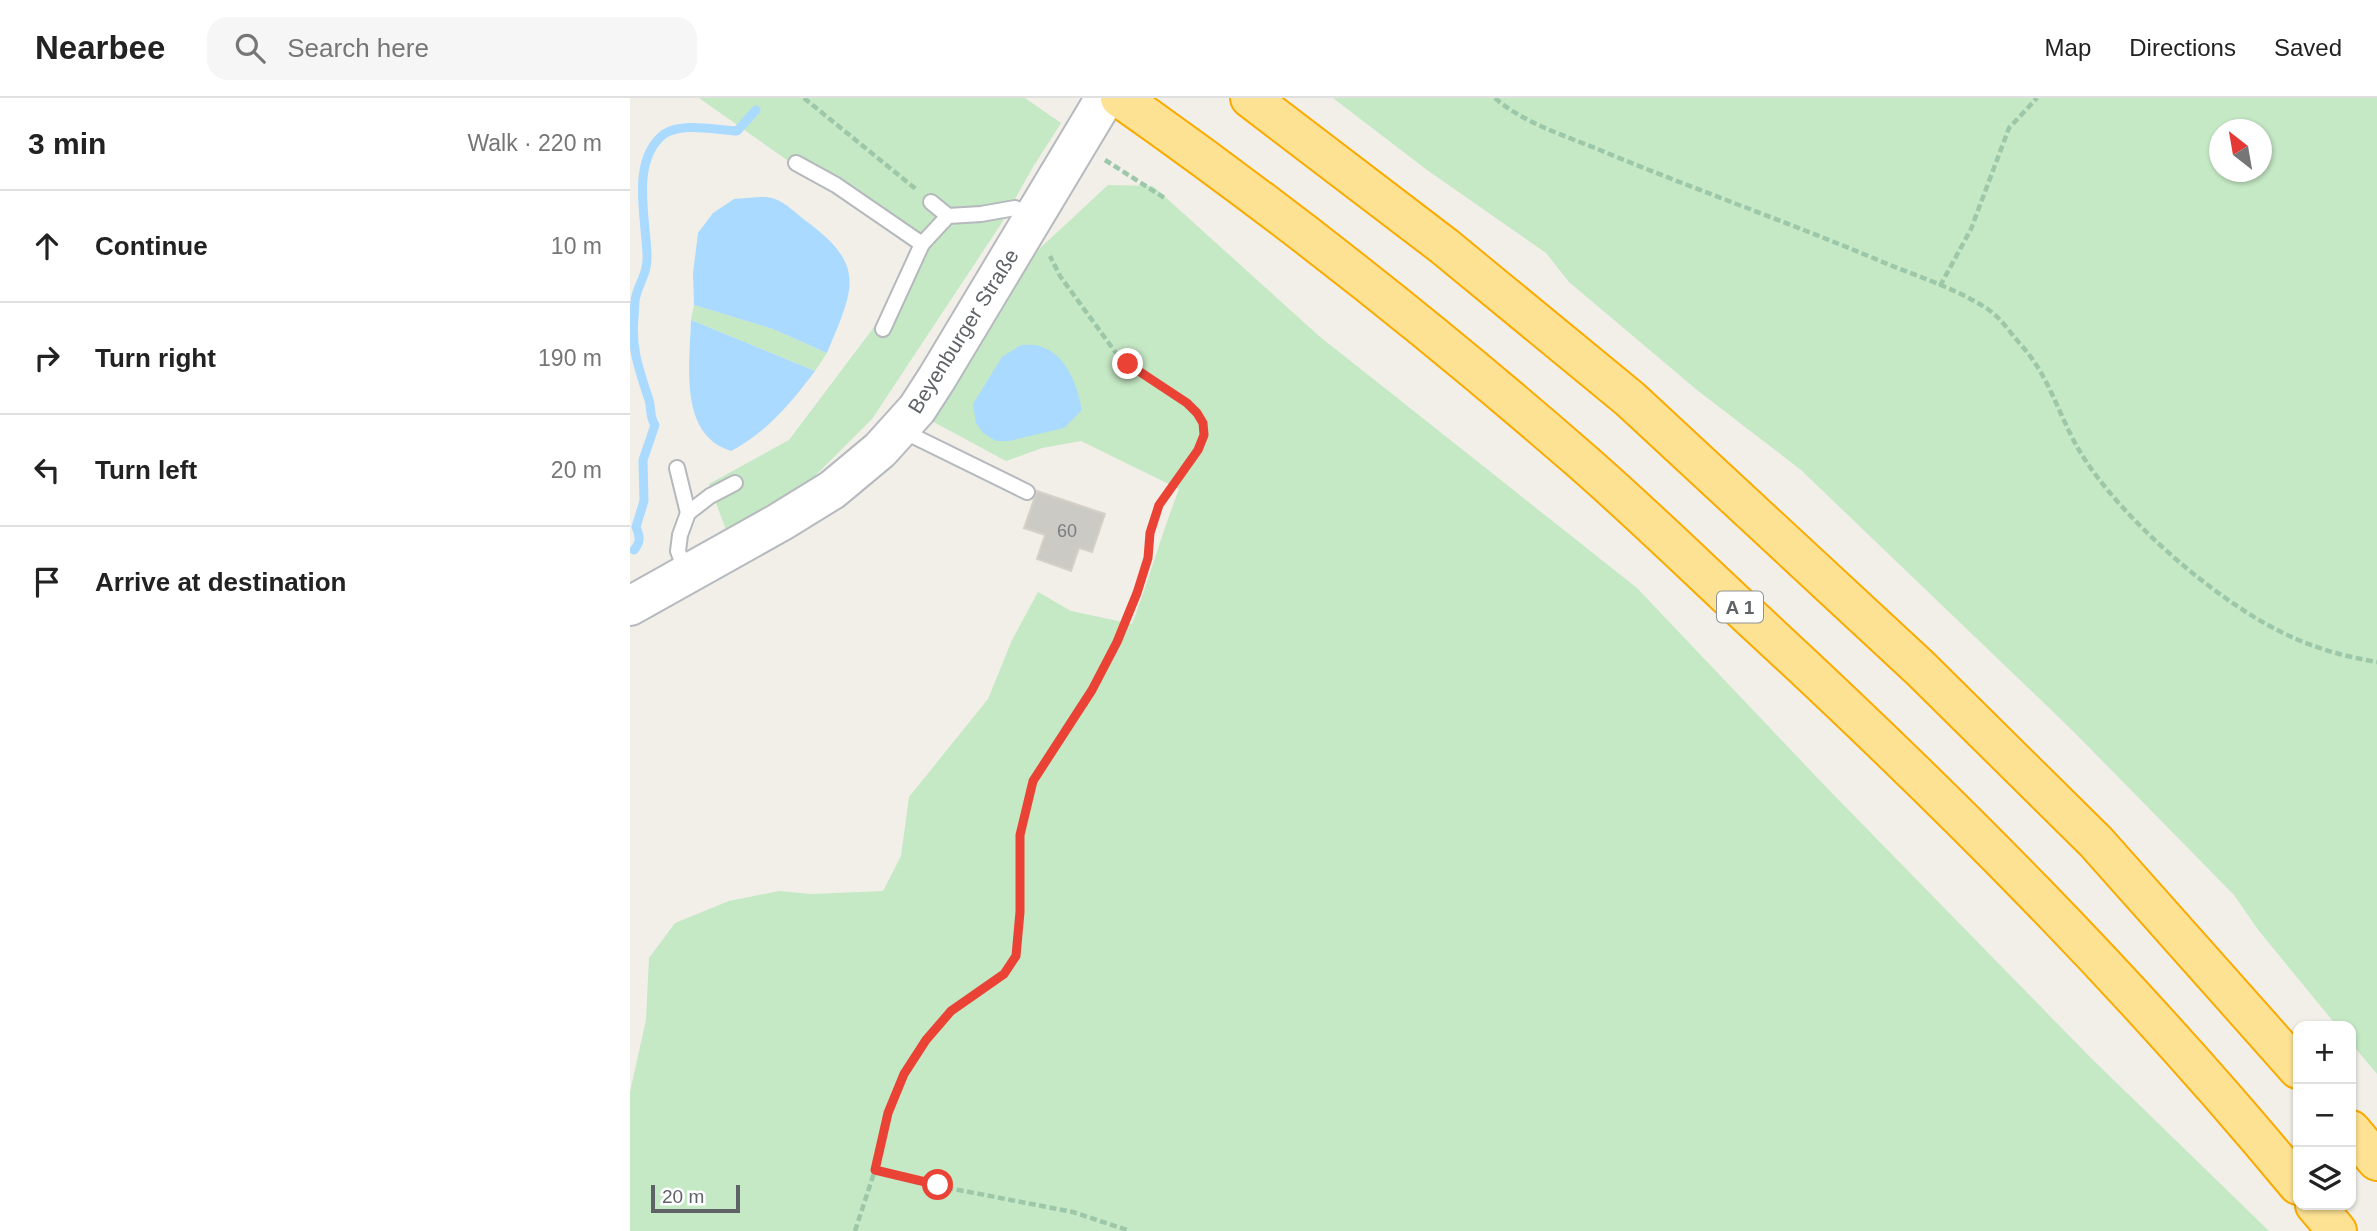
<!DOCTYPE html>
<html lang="en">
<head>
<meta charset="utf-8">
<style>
  :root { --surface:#fff; --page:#f6f6f6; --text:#222; --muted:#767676; --line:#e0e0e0 }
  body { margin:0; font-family:Arial,sans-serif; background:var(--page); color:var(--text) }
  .controls { position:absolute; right:21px; bottom:21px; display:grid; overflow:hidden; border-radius:14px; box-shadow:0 2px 5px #0004 }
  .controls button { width:63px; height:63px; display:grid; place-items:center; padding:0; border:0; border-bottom:2px solid var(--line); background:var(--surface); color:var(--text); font:35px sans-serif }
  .compass { position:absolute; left:1579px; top:21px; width:63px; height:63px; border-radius:50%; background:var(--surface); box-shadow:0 2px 5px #0004; rotate:329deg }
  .scale { position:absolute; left:21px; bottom:18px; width:89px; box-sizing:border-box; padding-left:7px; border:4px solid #5f6368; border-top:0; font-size:19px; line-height:24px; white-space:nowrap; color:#5f6368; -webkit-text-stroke:5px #fff; paint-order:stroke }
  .stop { position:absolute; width:21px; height:21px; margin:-16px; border:5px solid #ea4335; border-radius:50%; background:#fff }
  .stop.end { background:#ea4335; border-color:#fff; box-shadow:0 2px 7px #0008 }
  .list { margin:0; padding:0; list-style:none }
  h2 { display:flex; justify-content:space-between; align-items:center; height:91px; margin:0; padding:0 28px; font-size:30px }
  h2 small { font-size:23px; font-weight:400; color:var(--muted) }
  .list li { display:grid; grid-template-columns:46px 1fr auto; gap:21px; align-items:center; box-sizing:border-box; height:112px; padding:0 28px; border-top:2px solid var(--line) }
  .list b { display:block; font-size:26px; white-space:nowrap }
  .list em { font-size:23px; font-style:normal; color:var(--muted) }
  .icon { flex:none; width:38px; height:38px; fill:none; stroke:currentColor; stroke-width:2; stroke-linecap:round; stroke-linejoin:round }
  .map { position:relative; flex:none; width:1747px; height:1133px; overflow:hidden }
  header { display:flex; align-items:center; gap:42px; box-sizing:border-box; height:98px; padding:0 35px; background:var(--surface); border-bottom:2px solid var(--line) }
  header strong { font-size:33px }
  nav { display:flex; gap:38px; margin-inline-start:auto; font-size:24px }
  .search { width:490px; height:63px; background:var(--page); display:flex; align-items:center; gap:18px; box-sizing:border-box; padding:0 24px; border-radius:21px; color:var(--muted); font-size:26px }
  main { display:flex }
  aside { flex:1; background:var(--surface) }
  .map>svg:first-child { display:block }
</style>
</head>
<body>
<header>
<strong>Nearbee</strong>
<div class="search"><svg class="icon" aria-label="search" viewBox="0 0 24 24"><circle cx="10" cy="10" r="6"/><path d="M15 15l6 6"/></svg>Search here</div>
<nav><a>Map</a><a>Directions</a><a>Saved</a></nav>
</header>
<main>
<aside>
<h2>3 min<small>Walk · 220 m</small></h2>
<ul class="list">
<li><svg class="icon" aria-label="ahead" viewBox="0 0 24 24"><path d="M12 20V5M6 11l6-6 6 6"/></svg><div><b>Continue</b></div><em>10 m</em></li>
<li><svg class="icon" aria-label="right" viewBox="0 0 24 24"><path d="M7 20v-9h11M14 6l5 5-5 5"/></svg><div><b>Turn right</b></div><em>190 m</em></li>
<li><svg class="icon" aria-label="left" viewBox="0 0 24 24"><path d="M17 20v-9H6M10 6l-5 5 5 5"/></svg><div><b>Turn left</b></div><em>20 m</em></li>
<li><svg class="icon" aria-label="arrive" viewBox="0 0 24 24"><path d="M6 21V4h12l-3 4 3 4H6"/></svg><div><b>Arrive at destination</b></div></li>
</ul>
</aside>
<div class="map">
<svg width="1747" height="1133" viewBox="0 0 1747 1133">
  <rect width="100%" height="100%" fill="#f1efe8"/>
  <g fill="#c5e8c5" fill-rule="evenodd">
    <polygon points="69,0 395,0 431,25 403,69 371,126 242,321 177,386 96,432 79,386 159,342 296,160"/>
    <path d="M 703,0 L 1747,0 L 1747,976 L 1721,945 L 1721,928 L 1707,928 L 1629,833 L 1604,797 L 1442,632 L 1171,372 L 1067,292 L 939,184 L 916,155 L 797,72 ZM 1590,32 L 1632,32 L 1632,74 L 1590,74 Z"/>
    <path d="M 478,87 L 523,88 L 689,238 L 1007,490 L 1197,690 L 1461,960 L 1639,1133 L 0,1133 L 0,994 L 16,922 L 19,860 L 45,825 L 99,803 L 149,793 L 181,796 L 253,793 L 271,758 L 279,699 L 358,601 L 382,542 L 408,494 L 441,513 L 502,526 C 519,481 532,435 549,391 L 451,343 L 412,350 L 376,363 L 298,321 L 356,238 L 407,153 Z"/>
    <polygon points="64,207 143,231 197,255 185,273 61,222"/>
  </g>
  <g fill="#aadaff">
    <path d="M 129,99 C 134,99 141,99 145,101 C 156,105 167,116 176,123 C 238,168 223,192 197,255 L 143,231 L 64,207 L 63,175 L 68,135 L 83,115 L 104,101 Z"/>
    <path d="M 61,222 L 185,273 C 161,305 137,334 101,353 C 48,337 60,266 61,222 Z"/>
    <path d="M 391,247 C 396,247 404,246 409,248 C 437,256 447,287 452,312 L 434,330 L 379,343 L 366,343 L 353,335 L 346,325 L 343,306 L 372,259 Z"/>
  </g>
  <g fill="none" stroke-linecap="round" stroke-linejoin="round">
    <path stroke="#aadaff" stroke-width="9" d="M 4,452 C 11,444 10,438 6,429 L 14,403 L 13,362 L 25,327 C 19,318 22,311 19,302 C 9,271 1,252 4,219 C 5,212 4,204 6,198 C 10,183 18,174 17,157 C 16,119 0,63 34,36 C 52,24 85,32 107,33 L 126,12"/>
  </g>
  <polygon fill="#cccac5" stroke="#d6d1c6" stroke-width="2" points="407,393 475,416 462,454 449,450 441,473 407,461 415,437 394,430"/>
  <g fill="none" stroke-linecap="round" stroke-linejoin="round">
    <defs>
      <g id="service">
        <polyline points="166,65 206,87 292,146 318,118 351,116 385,110 402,117"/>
        <polyline points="301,104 318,118"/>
        <polyline points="253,231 292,146"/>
        <polyline points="273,333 397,394"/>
        <polyline points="47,370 58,415"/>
        <polyline points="56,474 48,453 50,437 58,415 80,398 105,385"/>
      </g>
      <polyline id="secondary" points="0,508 150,424 202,392 250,352 287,311 307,280 475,0"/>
      <g id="motorway">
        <path d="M 490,0 C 648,111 801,232 947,359 C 1006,410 1062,465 1119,518 C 1313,697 1500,884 1668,1087"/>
        <polyline points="620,0 814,148 1000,301 1290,570 1466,744 1668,971"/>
        <polyline points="1721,1032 1747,1063"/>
        <polyline points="1685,1107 1707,1133"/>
      </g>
    </defs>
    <use href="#service" stroke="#b5b8bc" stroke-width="18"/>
    <use href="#secondary" stroke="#b6babf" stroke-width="42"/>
    <use href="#motorway" stroke="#f9ab00" stroke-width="42"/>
    <g stroke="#9cc7a9" stroke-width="4.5" stroke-dasharray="7 3.5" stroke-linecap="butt">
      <polyline points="174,0 287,92"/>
      <path d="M 865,0 C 896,27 940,39 977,55 C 1069,93 1163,126 1255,165 C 1289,179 1328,191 1359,212 C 1369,219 1377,230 1385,240 C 1392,248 1399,256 1405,265 C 1422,290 1433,325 1449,352 C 1489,420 1592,509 1664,540 C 1691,552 1718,559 1747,564"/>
      <polyline points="475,62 536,101"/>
      <polyline points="1310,188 1341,131 1379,30 1407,0"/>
      <polyline points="245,1072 308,1088 443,1114 500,1133"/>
      <polyline points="225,1133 245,1072 258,1015 274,977 296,942 321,913 374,876 386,858 390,814 390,737 403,683 462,592 487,544 507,495 518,460 520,435 529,407 568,352 574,337 573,325 567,315 557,305 543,294 513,278 486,255 430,178 420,158"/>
    </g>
    <use href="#service" stroke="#fff" stroke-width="14"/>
    <use href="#secondary" stroke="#fff" stroke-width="38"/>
    <use href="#motorway" stroke="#fde293" stroke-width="38"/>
  </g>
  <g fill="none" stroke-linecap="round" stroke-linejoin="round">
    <polyline stroke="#ea4335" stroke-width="9" points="308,1087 245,1072 258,1015 274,976 296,942 321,913 374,876 386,858 390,814 390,737 403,683 462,592 487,544 507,495 518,460 520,435 529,407 568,352 574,337 573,325 567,315 557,305 498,266"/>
  </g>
  <g text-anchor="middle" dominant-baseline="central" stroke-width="6" stroke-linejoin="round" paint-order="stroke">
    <g font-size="18" fill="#7a7d7f">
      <text x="437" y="433">60</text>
    </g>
    <rect fill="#fff" stroke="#8f9295" stroke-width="2" x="1087" y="493.5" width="46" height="31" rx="5"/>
    <g font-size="19" font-weight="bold" fill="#5f6368">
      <text x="1110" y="509">A 1</text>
    </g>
    <g font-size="21" fill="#5f6368" stroke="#fff">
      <text transform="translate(333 233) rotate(-58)">Beyenburger Straße</text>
    </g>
  </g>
</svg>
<div class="controls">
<button>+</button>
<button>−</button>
<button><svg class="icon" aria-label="layers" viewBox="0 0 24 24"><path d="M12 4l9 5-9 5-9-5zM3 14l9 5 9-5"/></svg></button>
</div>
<svg class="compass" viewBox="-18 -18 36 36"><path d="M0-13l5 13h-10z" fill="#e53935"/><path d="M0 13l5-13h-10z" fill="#767676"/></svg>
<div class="scale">20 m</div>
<div class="stop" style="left:308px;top:1087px"></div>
<div class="stop end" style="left:498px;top:266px"></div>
</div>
</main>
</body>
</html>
